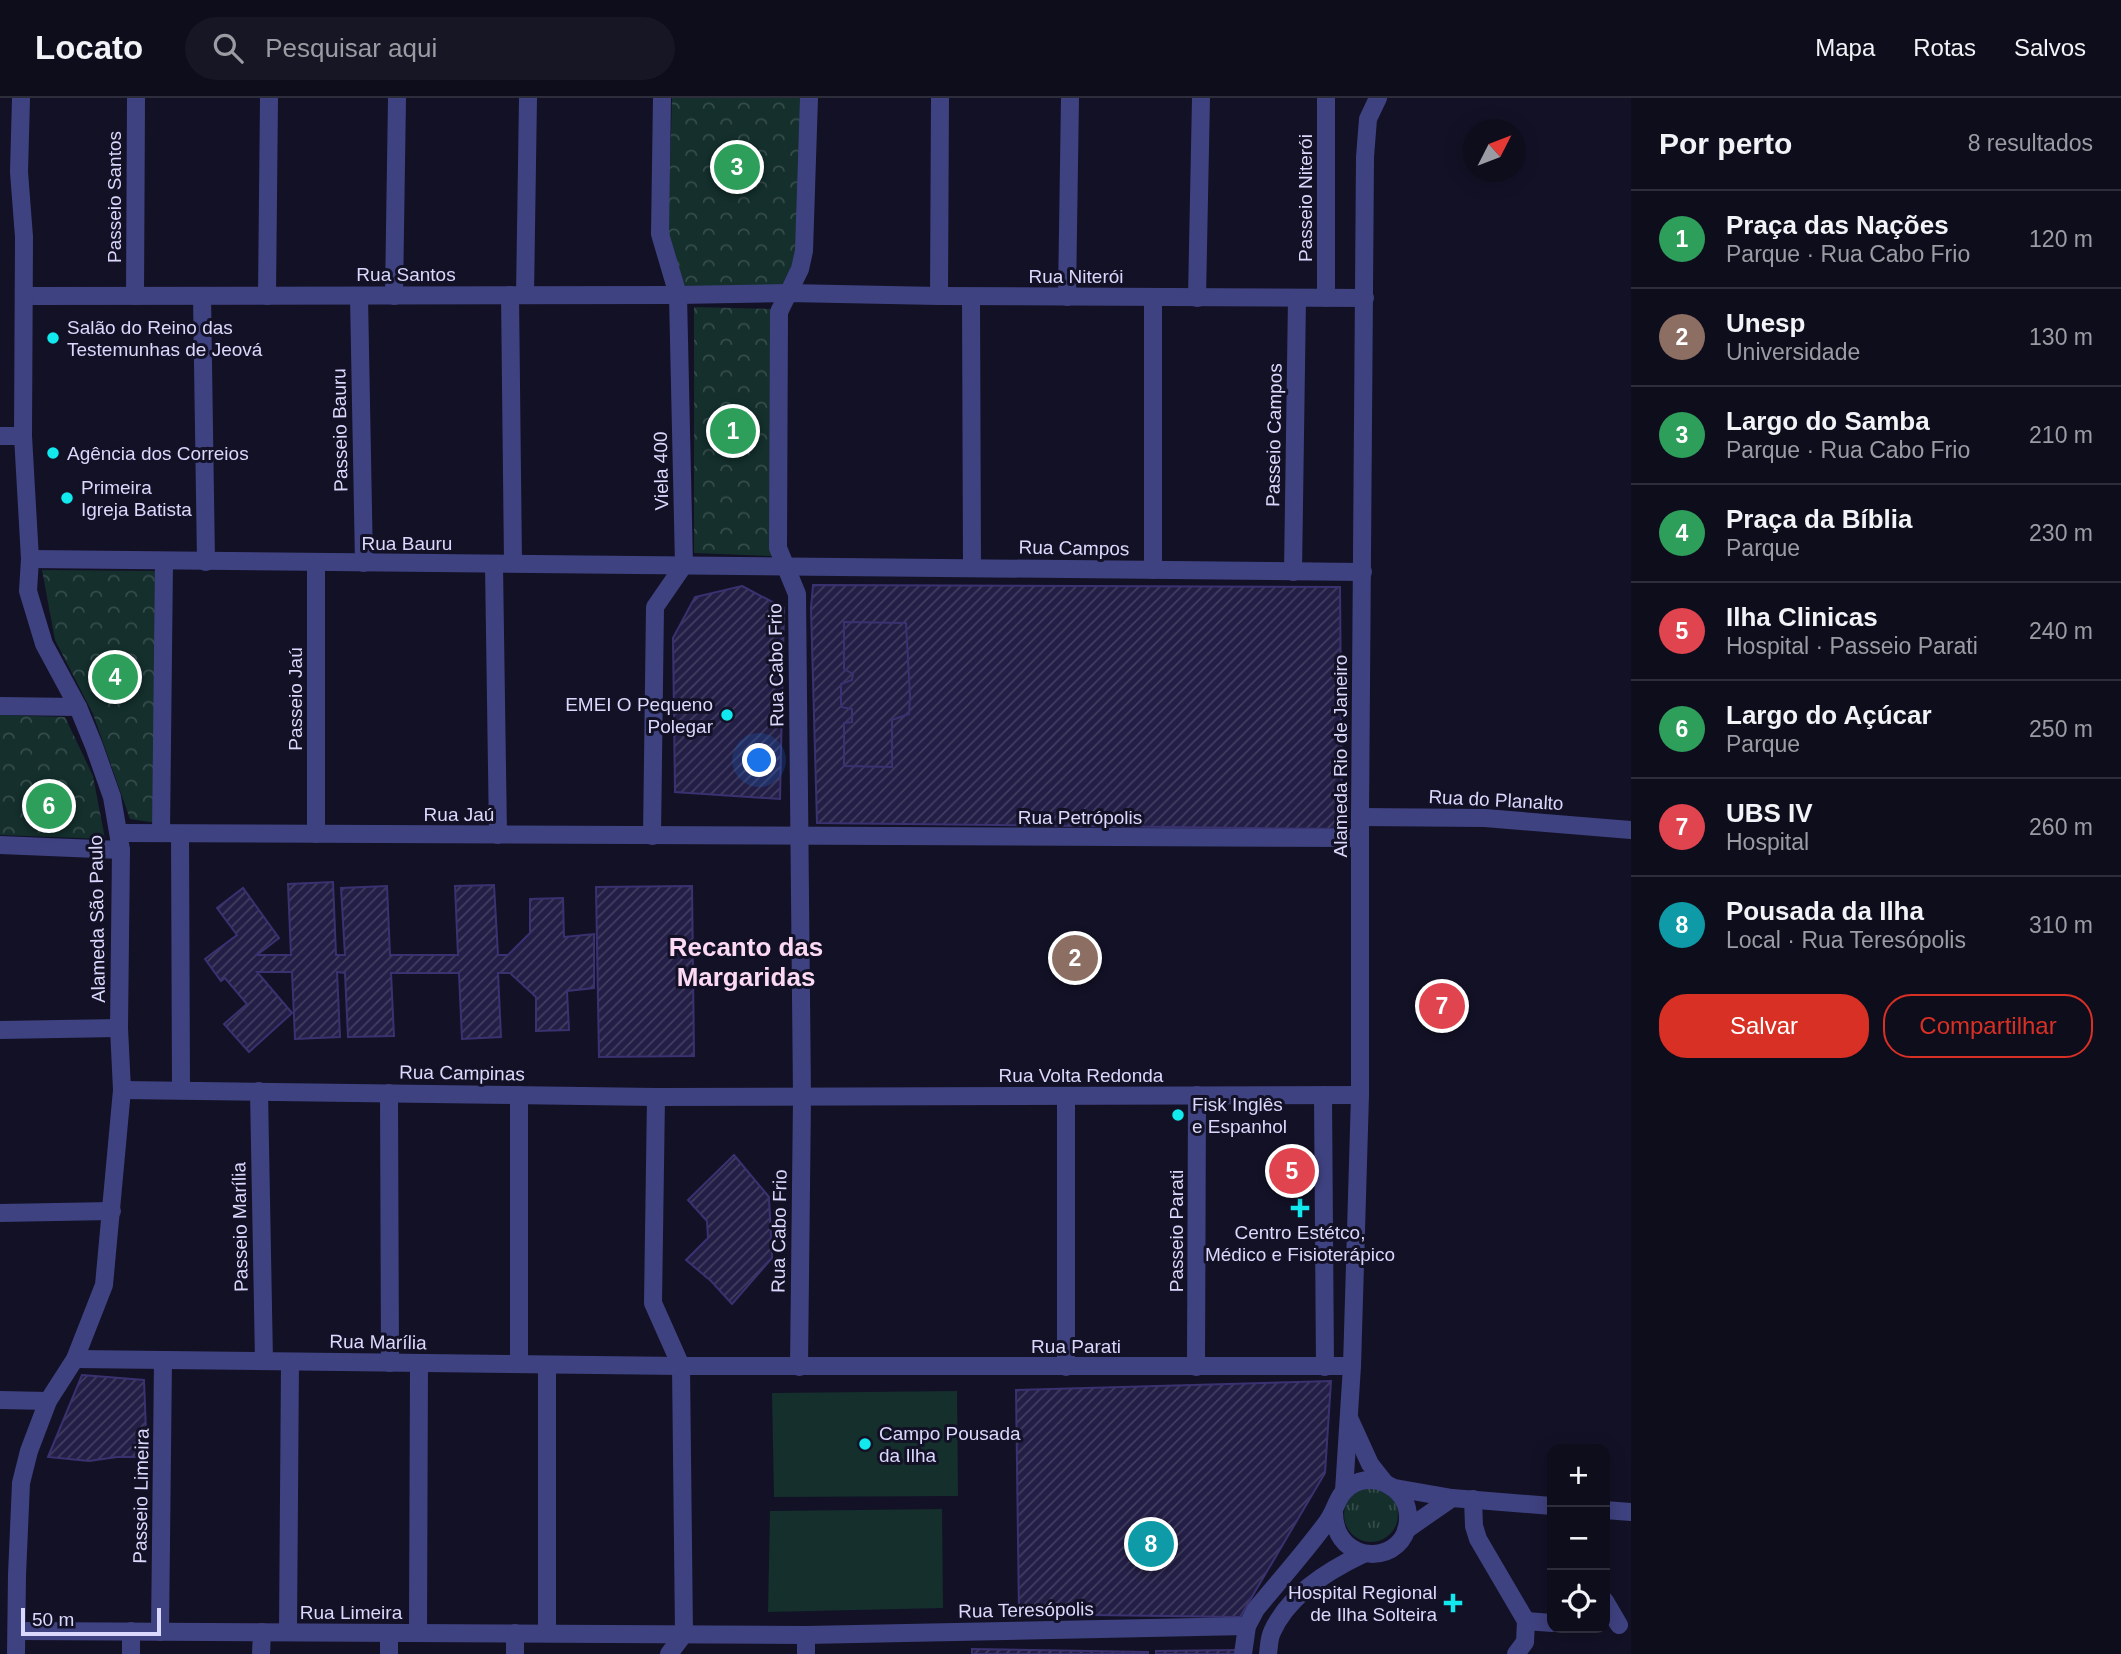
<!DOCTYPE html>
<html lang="pt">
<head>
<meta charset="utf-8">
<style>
  :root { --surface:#0e0d1c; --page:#171625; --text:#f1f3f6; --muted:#9b9ca3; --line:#2e2d3b; --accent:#d93025 }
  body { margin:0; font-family:Helvetica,sans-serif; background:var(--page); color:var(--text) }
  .controls { position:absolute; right:21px; bottom:21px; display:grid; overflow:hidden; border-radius:14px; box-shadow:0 4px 18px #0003 }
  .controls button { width:63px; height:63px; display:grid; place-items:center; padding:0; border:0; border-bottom:2px solid var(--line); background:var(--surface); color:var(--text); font:35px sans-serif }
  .compass { position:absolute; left:1463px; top:21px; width:63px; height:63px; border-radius:50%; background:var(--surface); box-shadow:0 4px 18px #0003; rotate:48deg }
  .scale { position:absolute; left:21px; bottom:18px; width:140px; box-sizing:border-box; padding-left:7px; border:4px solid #dad8fc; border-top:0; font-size:19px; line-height:24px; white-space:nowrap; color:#dad8fc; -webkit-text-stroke:5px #131126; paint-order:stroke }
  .you { position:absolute; left:760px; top:663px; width:24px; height:24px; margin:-18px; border:5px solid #fff; border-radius:50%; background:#1a73e8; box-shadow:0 0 0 10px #1a73e833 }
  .badge { display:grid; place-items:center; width:46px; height:46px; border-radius:50%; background:var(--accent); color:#fff; font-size:23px; font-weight:700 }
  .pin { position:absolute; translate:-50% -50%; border:4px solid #fff; box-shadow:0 2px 7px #0006 }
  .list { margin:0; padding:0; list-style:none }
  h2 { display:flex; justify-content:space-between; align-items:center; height:91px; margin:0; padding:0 28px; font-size:30px }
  h2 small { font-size:23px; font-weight:400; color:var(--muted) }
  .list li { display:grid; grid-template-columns:46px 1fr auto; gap:21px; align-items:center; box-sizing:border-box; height:98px; padding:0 28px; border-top:2px solid var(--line) }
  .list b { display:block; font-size:26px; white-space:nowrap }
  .list p { margin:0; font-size:23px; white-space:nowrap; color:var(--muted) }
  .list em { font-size:23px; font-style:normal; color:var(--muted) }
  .actions { display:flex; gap:14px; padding:21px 28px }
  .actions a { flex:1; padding:16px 0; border:2px solid var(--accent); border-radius:28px; text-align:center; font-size:24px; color:var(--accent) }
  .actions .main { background:var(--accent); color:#fff }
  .icon { flex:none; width:38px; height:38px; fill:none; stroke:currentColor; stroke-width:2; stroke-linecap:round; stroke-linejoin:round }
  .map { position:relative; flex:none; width:1631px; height:1556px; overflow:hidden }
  header { display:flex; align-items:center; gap:42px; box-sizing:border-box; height:98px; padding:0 35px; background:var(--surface); border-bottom:2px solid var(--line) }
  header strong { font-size:33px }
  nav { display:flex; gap:38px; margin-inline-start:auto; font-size:24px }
  .search { width:490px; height:63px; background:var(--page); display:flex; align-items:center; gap:18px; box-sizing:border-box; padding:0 24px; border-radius:38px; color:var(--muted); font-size:26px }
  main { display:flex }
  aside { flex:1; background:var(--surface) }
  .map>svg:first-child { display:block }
</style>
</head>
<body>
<header>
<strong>Locato</strong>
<div class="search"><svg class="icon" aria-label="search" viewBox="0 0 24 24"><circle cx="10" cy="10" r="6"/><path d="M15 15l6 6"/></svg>Pesquisar aqui</div>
<nav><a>Mapa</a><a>Rotas</a><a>Salvos</a></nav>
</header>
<main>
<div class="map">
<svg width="1631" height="1556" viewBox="0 0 1631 1556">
  <defs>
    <pattern id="grass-tufts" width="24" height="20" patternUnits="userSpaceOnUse" patternTransform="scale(1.75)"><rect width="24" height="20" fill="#142f2c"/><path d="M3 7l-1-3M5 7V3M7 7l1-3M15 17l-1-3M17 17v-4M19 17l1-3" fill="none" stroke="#364c4c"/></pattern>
    <pattern id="park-crowns" width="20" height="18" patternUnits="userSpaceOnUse" patternTransform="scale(1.75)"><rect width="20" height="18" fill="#142f2c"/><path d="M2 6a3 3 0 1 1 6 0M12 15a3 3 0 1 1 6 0" fill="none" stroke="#364c4c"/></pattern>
    <pattern id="building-hatch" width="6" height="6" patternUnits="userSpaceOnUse" patternTransform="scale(1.75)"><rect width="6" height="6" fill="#231e45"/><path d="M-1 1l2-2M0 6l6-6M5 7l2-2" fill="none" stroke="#423e61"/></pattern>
  </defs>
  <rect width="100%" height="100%" fill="#131126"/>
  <circle fill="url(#grass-tufts)" cx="1371" cy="1417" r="27"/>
  <g fill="url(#park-crowns)">
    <polygon points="672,0 804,0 803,149 780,190 685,191 668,139"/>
    <polygon points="694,209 772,211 771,458 694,455"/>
    <polygon points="42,472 157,473 157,725 130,721 93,616 55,542"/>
    <polygon points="0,617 65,619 93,678 105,741 0,737"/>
  </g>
  <g fill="#142f2c">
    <polygon points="957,1293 958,1398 774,1399 772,1295"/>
    <polygon points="942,1411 943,1510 768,1514 770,1413"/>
  </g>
  <g fill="url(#building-hatch)" stroke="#3a3270" stroke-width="2">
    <polygon points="813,487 1340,489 1342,731 817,725 811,510"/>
    <polygon points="742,488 784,510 780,701 675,694 673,540 695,499"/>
    <polygon points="844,524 906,525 910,598 909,616 892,622 892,669 844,668 844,625 852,624 852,611 841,609 841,586 852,582 853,576 844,571"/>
    <polygon points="333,784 336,857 345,857 341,790 387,788 390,857 458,857 455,788 494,787 498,857 508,857 530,835 530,801 563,800 564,839 594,836 594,890 567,893 569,932 536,933 536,899 510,875 498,875 501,939 462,941 459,875 391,875 394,938 348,939 345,875 337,874 340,939 295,941 292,874 257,874 292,915 249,954 224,926 247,906 225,880 221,883 205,861 237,837 217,810 243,790 279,840 257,857 291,857 288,786"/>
    <polygon points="692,788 694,958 599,959 596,789"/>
    <polygon points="734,1057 769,1099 772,1160 732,1206 711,1183 686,1162 708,1140 707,1123 688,1102"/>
    <polygon points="82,1277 144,1282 147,1359 117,1359 89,1363 48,1359"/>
    <polygon points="1331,1283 1325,1375 1240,1519 1019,1516 1016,1292"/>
    <polygon points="972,1551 1148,1554 1148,1556 972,1556"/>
    <polygon points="1237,1552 1237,1556 1156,1556 1156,1553"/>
  </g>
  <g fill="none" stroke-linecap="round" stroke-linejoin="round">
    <g stroke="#3f4281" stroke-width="18">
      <polyline points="1326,0 1326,200"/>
      <polyline points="510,197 513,465"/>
      <polyline points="525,197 528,0"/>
      <polyline points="24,198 678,197 788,195 939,198 1365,200"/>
      <polyline points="135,198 136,0"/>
      <polyline points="202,198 206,464"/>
      <polyline points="267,198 269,0"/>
      <polyline points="359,198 364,465"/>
      <polyline points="394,198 397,0"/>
      <polyline points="939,198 940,0"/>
      <polyline points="971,199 972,470"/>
      <polyline points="1067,199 1070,0"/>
      <polyline points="1197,200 1201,0"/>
      <polyline points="0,338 23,338"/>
      <polyline points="30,461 1363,474"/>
      <polyline points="316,465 316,736"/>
      <polyline points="494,467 498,737"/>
      <polyline points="1153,472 1153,199"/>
      <polyline points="1293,474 1297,200"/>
      <polyline points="0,608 78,609"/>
      <polyline points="1360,719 1485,720 1631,732"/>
      <polyline points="119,735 1360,740"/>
      <polyline points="161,735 164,464"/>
      <polyline points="180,736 181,992"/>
      <polyline points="652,738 655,509 684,467 678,197 660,136 662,0"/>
      <polyline points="0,747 121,752"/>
      <polyline points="0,932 119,930"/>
      <polyline points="122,992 656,999 1360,997"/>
      <polyline points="259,993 264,1263"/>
      <polyline points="389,995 390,1265"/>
      <polyline points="1323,997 1325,1269"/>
      <polyline points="656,999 653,1205 681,1268 684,1536 669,1556"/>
      <polyline points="0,1115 112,1113"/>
      <polyline points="75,1261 681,1268 1352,1268"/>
      <polyline points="519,1266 519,997"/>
      <polyline points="547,1267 547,1535"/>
      <polyline points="799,1269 802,999 797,496 778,450 779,214 800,171 804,153 809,0"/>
      <polyline points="1066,1269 1066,998"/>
      <polyline points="1196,1269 1197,997"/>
      <polyline points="0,1302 48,1303"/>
      <polyline points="1350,1322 1370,1366 1385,1385"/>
      <polyline points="1395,1390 1452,1400 1552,1408"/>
      <polyline points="1344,1393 1352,1268 1360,997 1360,719 1365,59 1368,21 1378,0"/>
      <polyline points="1473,1401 1474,1428 1478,1441 1526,1523 1525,1544 1516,1556"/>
      <polyline points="1605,1412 1631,1414"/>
      <polyline points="1406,1432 1452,1400"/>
      <polyline points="1605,1503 1619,1527"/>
      <polyline points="1526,1523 1552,1525"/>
      <polyline points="17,1533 806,1537 1247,1528"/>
      <polyline points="160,1534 163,1262"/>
      <polyline points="288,1534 290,1264"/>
      <polyline points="418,1535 419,1265"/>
      <polyline points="16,1556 17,1477 21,1385 29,1353 48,1303 75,1261 104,1187 122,992 119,930 121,752 112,699 94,648 78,609 44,546 28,493 30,461 23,338 24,139 19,74 21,0"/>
      <polyline points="131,1556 131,1533"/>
      <polyline points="261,1556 262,1534"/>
      <polyline points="389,1556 389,1535"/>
      <polyline points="515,1556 515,1535"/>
      <polyline points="806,1556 806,1537"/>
      <path d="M 1243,1556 L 1247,1528 L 1256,1511 C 1280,1482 1305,1454 1327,1424 C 1336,1412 1337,1397 1350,1388 C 1362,1380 1378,1380 1390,1388 C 1401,1394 1408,1406 1408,1419 C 1409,1468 1334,1470 1334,1414"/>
      <path d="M 1268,1556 C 1269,1549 1269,1540 1272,1534 C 1288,1498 1329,1472 1363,1456"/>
    </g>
  </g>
  <g fill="#12e9ee" stroke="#131126" stroke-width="2.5">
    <circle cx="53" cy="240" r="7"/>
    <circle cx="53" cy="355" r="7"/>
    <circle cx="67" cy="400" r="7"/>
    <circle cx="727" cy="617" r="7"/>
    <circle cx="1178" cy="1017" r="7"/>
    <path d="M1296.5 1099.5h7v7h7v7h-7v7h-7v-7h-7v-7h7z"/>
    <circle cx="865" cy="1346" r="7"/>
    <path d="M1449.5 1494.5h7v7h7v7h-7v7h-7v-7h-7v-7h7z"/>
  </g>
  <g text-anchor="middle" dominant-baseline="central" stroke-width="6" stroke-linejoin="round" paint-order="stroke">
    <g font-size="19" fill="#dad8fc" stroke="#131126">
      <text transform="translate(114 99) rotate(-90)">Passeio Santos</text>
      <text transform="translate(1305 100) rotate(-90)">Passeio Niterói</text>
      <text x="406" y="176">Rua Santos</text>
      <text x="1076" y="178">Rua Niterói</text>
      <text transform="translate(340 332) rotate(-91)">Passeio Bauru</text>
      <text transform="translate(1274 337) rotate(-89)">Passeio Campos</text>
      <text transform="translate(661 373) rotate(-91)">Viela 400</text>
      <text x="407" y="445">Rua Bauru</text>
      <text transform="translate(1074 450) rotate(1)">Rua Campos</text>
      <text transform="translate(776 567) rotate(-91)">Rua Cabo Frio</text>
      <text transform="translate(295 601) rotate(-90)">Passeio Jaú</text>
      <text transform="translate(1340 658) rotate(-90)">Alameda Rio de Janeiro</text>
      <text transform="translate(1496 702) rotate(3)">Rua do Planalto</text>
      <text x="459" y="716">Rua Jaú</text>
      <text x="1080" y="719">Rua Petrópolis</text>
      <text transform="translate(97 821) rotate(-91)">Alameda São Paulo</text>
      <text transform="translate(462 975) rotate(1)">Rua Campinas</text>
      <text x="1081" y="977">Rua Volta Redonda</text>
      <text transform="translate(240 1129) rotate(-91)">Passeio Marília</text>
      <text transform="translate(779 1133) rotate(-89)">Rua Cabo Frio</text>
      <text transform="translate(1176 1133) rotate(-90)">Passeio Parati</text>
      <text transform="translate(378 1244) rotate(1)">Rua Marília</text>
      <text x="1076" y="1248">Rua Parati</text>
      <text transform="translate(141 1398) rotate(-89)">Passeio Limeira</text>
      <text transform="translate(1026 1512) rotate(-1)">Rua Teresópolis</text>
      <text x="351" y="1514">Rua Limeira</text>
    </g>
    <g font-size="19" fill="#dad8fc" stroke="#131126" text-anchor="start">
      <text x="67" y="229">Salão do Reino das<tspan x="67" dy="22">Testemunhas de Jeová</tspan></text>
      <text x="67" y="355">Agência dos Correios</text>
      <text x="81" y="389">Primeira<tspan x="81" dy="22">Igreja Batista</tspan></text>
      <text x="713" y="606" text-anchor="end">EMEI O Pequeno<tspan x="713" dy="22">Polegar</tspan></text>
      <text x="1192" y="1006">Fisk Inglês<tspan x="1192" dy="22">e Espanhol</tspan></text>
      <text x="1300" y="1134" text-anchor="middle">Centro Estétco,<tspan x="1300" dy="22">Médico e Fisioterápico</tspan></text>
      <text x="879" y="1335">Campo Pousada<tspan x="879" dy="22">da Ilha</tspan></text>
      <text x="1437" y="1494" text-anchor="end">Hospital Regional<tspan x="1437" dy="22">de Ilha Solteira</tspan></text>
    </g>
    <g font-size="26" font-weight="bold" fill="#fcdaf3" stroke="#131126">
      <text x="746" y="849">Recanto das<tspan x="746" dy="30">Margaridas</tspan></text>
    </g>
  </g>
</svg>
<div class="controls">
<button>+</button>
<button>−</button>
<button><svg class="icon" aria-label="locate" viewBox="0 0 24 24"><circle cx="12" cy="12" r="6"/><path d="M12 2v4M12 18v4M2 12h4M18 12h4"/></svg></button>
</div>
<svg class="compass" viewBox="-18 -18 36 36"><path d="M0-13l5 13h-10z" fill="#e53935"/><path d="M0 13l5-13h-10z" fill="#9b9ca3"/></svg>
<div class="scale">50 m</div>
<div class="you"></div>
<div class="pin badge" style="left:733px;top:333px;background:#2e9e5b">1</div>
<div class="pin badge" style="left:1075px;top:860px;background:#8d6e63">2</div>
<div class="pin badge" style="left:737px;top:69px;background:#2e9e5b">3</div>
<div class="pin badge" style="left:115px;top:579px;background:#2e9e5b">4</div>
<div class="pin badge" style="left:1292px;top:1073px;background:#e0444e">5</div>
<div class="pin badge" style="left:49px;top:708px;background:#2e9e5b">6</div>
<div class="pin badge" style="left:1442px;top:908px;background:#e0444e">7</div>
<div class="pin badge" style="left:1151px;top:1446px;background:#0f9aa8">8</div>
</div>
<aside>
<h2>Por perto<small>8 resultados</small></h2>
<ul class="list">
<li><span class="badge" style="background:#2e9e5b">1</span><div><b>Praça das Nações</b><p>Parque · Rua Cabo Frio</p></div><em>120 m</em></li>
<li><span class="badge" style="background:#8d6e63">2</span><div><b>Unesp</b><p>Universidade</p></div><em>130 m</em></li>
<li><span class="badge" style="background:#2e9e5b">3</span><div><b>Largo do Samba</b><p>Parque · Rua Cabo Frio</p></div><em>210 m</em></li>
<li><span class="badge" style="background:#2e9e5b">4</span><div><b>Praça da Bíblia</b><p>Parque</p></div><em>230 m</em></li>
<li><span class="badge" style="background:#e0444e">5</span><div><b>Ilha Clinicas</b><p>Hospital · Passeio Parati</p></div><em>240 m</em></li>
<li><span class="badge" style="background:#2e9e5b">6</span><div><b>Largo do Açúcar</b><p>Parque</p></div><em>250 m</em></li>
<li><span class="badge" style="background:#e0444e">7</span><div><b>UBS IV</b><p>Hospital</p></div><em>260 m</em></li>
<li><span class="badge" style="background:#0f9aa8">8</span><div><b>Pousada da Ilha</b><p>Local · Rua Teresópolis</p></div><em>310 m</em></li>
</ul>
<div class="actions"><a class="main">Salvar</a><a>Compartilhar</a></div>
</aside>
</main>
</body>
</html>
